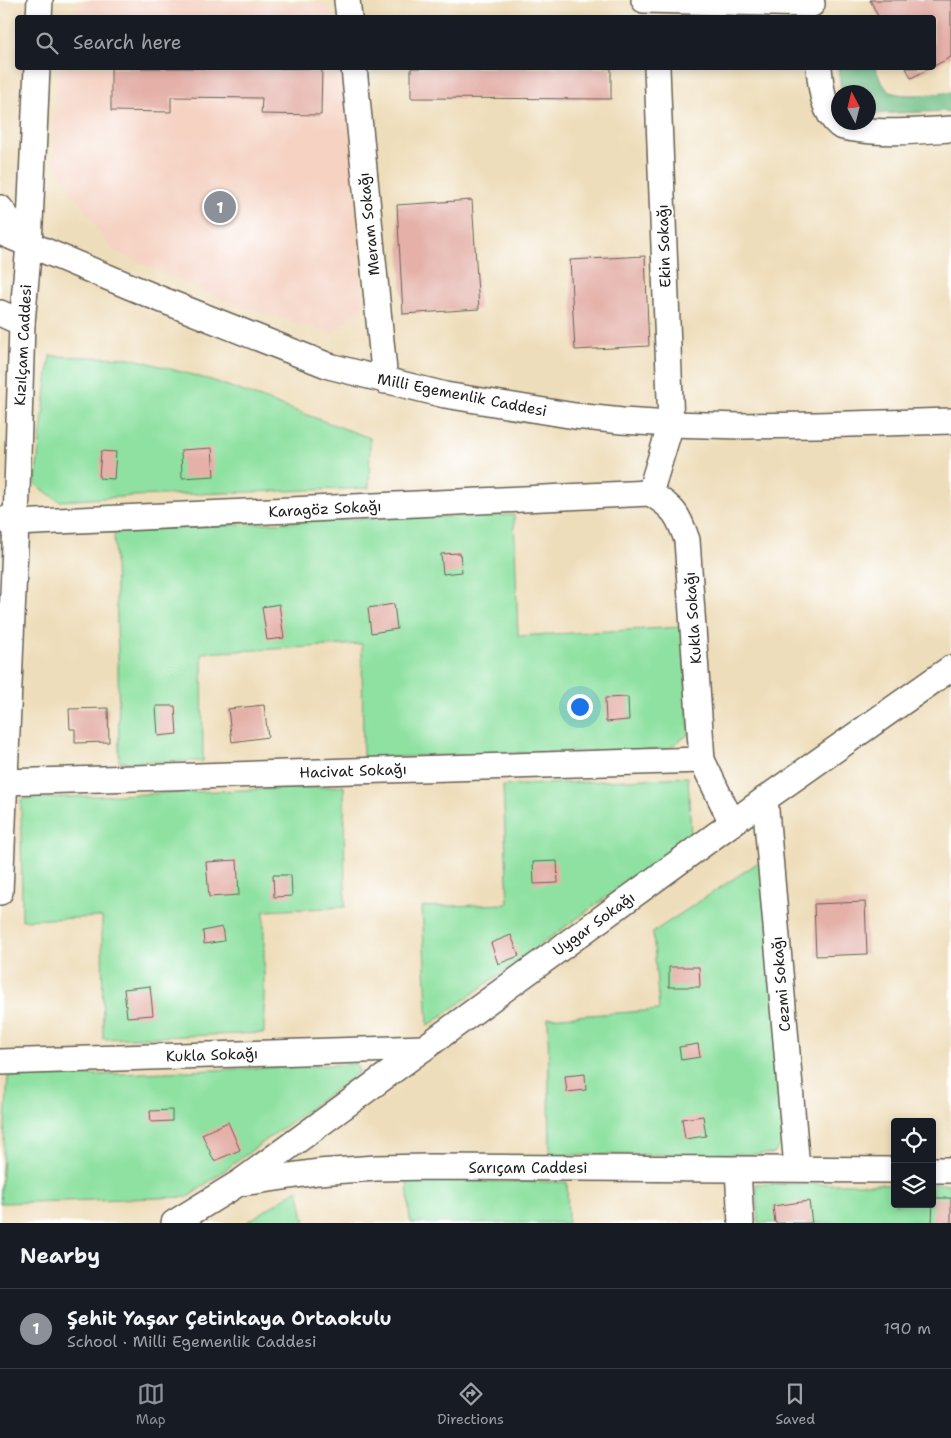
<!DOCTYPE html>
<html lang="en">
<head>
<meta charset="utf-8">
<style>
  :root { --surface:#171b24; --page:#20242c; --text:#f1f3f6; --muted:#9ea1a6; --line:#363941; --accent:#8c9099 }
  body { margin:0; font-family:"Shantell Sans",sans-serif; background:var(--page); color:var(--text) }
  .controls { position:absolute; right:15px; bottom:15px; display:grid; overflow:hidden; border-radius:5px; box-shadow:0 2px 8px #0003 }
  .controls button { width:45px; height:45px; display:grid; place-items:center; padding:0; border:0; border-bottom:1px solid var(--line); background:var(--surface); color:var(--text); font:25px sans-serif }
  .compass { position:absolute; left:831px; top:85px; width:45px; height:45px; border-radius:50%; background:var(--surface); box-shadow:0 2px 8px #0003; rotate:353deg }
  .you { position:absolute; left:579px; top:706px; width:18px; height:18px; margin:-12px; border:4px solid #fff; border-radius:50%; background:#1a73e8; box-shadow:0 0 0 8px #1a73e833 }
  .badge { display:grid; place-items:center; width:32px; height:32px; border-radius:50%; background:var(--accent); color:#fff; font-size:16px; font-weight:700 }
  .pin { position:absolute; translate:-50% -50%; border:2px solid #fff; box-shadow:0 1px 5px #0006 }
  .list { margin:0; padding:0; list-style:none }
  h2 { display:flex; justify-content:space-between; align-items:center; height:65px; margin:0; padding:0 20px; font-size:21px }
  h2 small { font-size:16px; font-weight:400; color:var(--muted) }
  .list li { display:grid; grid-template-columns:32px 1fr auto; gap:15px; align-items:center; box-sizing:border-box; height:80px; padding:0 20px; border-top:1px solid var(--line) }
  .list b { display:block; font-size:19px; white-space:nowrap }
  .list p { margin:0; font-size:16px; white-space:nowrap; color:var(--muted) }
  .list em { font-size:16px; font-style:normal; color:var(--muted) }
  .icon { flex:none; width:28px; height:28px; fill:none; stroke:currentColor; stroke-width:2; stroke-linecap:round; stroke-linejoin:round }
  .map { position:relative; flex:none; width:951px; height:1223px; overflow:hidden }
  .search { position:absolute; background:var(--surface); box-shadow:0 2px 8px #0003; left:15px; right:15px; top:15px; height:55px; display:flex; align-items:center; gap:12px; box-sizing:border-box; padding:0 18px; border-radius:5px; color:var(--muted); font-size:19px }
  .sheet { height:145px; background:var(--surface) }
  nav { display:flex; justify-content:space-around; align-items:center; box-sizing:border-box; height:70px; border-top:1px solid var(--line); background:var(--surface); font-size:14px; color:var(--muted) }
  nav a { display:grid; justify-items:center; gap:2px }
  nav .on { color:var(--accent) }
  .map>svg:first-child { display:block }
</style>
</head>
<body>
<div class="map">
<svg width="951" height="1223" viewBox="0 0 951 1223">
  <rect width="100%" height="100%" fill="#fff"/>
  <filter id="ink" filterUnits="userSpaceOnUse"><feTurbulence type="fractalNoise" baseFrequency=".02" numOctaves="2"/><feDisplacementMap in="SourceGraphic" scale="10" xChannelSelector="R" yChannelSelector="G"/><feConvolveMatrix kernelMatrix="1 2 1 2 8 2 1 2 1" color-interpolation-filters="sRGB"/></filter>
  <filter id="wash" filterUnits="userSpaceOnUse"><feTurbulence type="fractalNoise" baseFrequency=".0096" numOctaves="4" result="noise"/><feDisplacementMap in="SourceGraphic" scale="20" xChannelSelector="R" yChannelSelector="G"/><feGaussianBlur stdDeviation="1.12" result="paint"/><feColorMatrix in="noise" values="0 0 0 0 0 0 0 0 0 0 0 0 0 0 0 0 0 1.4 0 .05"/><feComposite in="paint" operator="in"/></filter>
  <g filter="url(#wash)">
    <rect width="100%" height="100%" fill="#eeddba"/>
    <g fill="#f5d2c2">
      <polygon points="88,0 147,0 323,4 335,17 68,17"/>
      <polygon points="56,68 345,68 363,308 331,334 228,302 112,250 54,163"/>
    </g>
    <g fill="#8ee1a1" stroke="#557e5e">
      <polygon points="50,356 131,358 214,381 370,438 369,488 134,496 59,501 35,484"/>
      <polygon points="514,515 518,636 683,627 689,734 668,749 363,758 362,644 202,653 203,761 119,762 118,657 114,530 360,519"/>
      <polygon points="688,777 691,836 428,1026 422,907 508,904 503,786"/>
      <polygon points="344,786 345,907 264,911 264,1033 103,1039 102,917 22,920 21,799"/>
      <polygon points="762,860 787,1138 773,1154 550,1155 548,1018 659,1010 653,932"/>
      <polygon points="356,1064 359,1072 188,1197 0,1203 8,1076 96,1075"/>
      <polygon points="407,1181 567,1182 568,1223 410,1223"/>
      <polygon points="756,1184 895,1184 895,1204 932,1204 932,1184 951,1184 951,1223 758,1223"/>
      <polygon points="298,1189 305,1223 246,1223"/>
    </g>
    <path fill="#72bf87" stroke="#476e52" d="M 838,68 L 875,68 C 879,76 882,85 889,91 C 898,98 939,94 951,92 L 951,111 L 869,114 L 868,92 L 842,92 Z"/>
    <g id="blocks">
      <g fill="#e4b0a8">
        <polygon points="870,0 951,0 951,57 934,66 934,18 879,18"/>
        <polygon points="111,68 322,68 321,115 261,114 262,98 171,97 171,112 111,111"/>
        <polygon points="411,68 611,68 611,99 411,98"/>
        <polygon points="906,68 931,68 911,78"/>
        <polygon points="472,200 479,309 403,314 397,205"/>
        <polygon points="645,256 649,346 575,350 570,260"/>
        <polygon points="212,448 214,476 182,478 181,450"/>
        <polygon points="101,451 116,452 114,479 99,478"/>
        <polygon points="460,553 462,572 443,574 441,554"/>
        <polygon points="279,604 284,638 267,640 262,607"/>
        <polygon points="394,604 397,629 371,633 368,608"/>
        <polygon points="628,697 629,720 606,722 605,698"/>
        <polygon points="264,705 268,737 232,742 228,709"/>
        <polygon points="156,706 175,706 177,734 158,736"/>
        <polygon points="108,708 109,742 75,743 75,729 70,729 69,709"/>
        <polygon points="237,860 239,895 209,897 206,862"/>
        <polygon points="557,861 558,883 534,884 533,862"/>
        <polygon points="273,875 291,875 292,896 274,897"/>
        <polygon points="865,902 867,954 816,956 814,904"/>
        <polygon points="222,927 224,941 204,944 203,931"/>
        <polygon points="511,935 519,956 498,964 491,943"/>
        <polygon points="669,967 699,967 700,987 669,987"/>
        <polygon points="150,986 153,1015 127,1017 124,989"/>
        <polygon points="698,1044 700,1057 681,1060 679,1047"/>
        <polygon points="585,1074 586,1090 567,1092 565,1076"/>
        <polygon points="172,1110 172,1121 151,1122 150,1111"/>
        <polygon points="703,1116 706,1136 685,1139 682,1119"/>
        <polygon points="228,1122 240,1150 214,1161 202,1134"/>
        <polygon points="933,1198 951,1198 951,1223 932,1223"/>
        <polygon points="809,1201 812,1223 775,1223 773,1206"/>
      </g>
    </g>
  </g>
  <g filter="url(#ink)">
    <use href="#blocks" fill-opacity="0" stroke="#666053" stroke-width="1"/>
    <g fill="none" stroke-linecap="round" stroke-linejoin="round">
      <defs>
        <g id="minor">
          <polyline points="347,0 349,18"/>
          <polyline points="644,0 812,4"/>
          <polyline points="39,18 40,0"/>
          <polyline points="354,68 385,381"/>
          <path d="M 657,68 L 671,424 L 650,493 C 674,508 678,514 687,540 L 702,760 L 732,823"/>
          <path d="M 819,68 C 821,87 823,112 839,125 C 843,128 849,128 854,129 C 886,134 919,131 951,129"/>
          <polyline points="0,208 27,243"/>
          <polyline points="0,232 155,297 329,366 445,395 575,416 622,421 671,424 741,426 816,425 951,421"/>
          <polyline points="0,313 22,323"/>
          <polyline points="0,519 16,523 650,493"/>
          <polyline points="5,782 702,760"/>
          <polyline points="765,799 797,1168"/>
          <polyline points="0,892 16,523 22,323 29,245 37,68"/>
          <polyline points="0,1062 424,1048"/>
          <polyline points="738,1169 741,1223"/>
          <polyline points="932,1170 951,1170"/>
          <polyline points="241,1183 318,1172 376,1168 431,1167 895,1170"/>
          <polyline points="174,1223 239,1183 765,799 951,668"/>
        </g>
      </defs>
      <use href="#minor" stroke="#666053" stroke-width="28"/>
      <use href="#minor" stroke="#fff" stroke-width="25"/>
    </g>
  </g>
  <g text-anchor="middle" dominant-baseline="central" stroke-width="4" stroke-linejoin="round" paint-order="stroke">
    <g font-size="15" fill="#1c1c1c" stroke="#fff">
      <text transform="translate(369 224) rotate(-96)">Meram Sokağı</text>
      <text transform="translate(664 246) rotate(-92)">Ekin Sokağı</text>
      <text transform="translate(23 345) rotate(-87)">Kızılçam Caddesi</text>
      <text transform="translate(462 395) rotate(11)">Milli Egemenlik Caddesi</text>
      <text transform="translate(325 509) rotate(-3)">Karagöz Sokağı</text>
      <text transform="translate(693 618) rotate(-94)">Kukla Sokağı</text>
      <text transform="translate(353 771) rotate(-2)">Hacivat Sokağı</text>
      <text transform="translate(594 924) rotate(-36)">Uygar Sokağı</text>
      <text transform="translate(781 984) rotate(-95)">Cezmi Sokağı</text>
      <text transform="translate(212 1055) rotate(-2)">Kukla Sokağı</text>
      <text x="528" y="1168">Sarıçam Caddesi</text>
    </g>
  </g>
</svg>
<div class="controls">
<button><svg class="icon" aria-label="locate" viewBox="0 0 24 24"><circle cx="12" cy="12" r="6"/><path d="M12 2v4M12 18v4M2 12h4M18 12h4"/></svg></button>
<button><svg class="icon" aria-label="layers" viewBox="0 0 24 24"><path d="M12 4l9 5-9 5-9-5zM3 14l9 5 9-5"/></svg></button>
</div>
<svg class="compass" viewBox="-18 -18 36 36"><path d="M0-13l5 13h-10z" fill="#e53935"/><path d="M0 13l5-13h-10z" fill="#9ea1a6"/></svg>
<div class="you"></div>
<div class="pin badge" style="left:220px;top:207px">1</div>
<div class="search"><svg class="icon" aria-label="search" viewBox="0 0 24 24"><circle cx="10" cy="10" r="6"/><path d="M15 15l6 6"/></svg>Search here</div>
</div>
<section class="sheet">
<h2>Nearby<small></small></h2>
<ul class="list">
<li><span class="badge">1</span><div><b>Şehit Yaşar Çetinkaya Ortaokulu</b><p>School · Milli Egemenlik Caddesi</p></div><em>190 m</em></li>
</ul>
</section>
<nav>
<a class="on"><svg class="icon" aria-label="map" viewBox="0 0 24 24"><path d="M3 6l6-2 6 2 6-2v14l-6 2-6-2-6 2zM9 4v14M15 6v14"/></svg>Map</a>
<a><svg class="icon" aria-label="directions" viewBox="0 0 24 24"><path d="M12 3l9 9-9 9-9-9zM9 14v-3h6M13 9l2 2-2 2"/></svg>Directions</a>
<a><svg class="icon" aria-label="saved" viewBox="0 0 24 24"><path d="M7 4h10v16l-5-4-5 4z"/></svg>Saved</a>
</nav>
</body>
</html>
